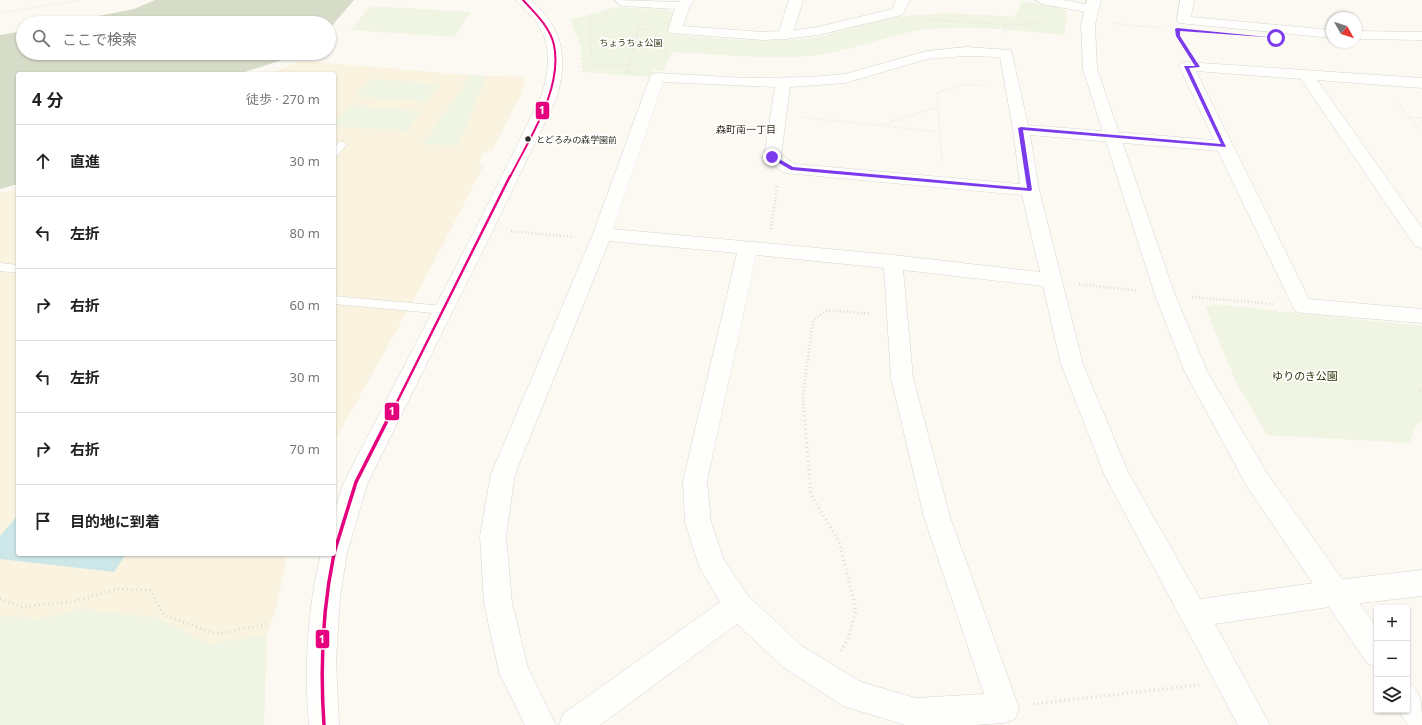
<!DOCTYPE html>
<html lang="ja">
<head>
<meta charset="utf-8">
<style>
  :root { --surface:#fff; --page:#f2f2f2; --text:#222; --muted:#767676; --line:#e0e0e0 }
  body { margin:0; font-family:"Noto Sans","Noto Sans JP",sans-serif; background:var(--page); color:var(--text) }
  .controls { position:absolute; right:12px; bottom:12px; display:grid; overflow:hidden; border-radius:4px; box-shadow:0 1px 3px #0004 }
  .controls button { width:36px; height:36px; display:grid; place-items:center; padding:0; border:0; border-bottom:1px solid var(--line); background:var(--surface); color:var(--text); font:20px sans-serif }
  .compass { position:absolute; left:1326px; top:12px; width:36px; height:36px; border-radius:50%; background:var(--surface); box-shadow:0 1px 3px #0004; rotate:129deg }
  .stop { position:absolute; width:12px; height:12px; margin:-9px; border:3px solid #7c3aed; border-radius:50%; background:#fff }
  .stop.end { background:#7c3aed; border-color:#fff; box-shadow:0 1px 4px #0008 }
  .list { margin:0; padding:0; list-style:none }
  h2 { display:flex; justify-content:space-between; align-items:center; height:52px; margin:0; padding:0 16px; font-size:17px }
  h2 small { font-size:13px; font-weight:400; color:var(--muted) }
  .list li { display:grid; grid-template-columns:26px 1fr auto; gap:12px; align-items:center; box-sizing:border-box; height:72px; padding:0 16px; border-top:1px solid var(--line) }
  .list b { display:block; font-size:15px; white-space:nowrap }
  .list em { font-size:13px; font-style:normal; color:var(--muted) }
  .icon { flex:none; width:22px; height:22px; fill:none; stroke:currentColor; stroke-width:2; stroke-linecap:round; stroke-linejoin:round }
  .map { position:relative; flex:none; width:1422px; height:725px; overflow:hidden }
  .search { position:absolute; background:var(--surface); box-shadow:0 1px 3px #0004; left:16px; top:16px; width:320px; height:44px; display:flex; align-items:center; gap:10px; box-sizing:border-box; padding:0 14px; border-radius:22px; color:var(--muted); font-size:15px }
  .panel { position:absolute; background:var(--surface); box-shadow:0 1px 3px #0004; left:16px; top:72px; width:320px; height:484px; border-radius:4px }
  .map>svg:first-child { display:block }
</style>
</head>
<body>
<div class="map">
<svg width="1422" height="725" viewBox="0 0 1422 725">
  <rect width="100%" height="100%" fill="#fbf9f2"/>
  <g fill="#f9f3e0">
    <polygon points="302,61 469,75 526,77 521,94 492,150 484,152 479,163 483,167 417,294 334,442 334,74 268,74"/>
    <polygon points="18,189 18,554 287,554 278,602 267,635 264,725 0,725 0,193"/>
  </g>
  <g fill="#f0f5e3">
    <path d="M 1022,1 L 1060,8 L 1067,12 L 1064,35 C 1015,31 964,23 915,31 C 879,38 845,53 809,56 C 763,60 718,54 672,52 L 663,71 L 654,70 L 650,77 L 582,72 L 581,46 L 570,20 L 617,7 L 668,10 L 674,14 L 667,34 C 714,38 762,44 810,38 C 838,34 864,22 892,18 C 933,11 973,14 1014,17 Z"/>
    <polygon points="371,6 471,12 454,37 350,30"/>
    <polygon points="471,75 486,76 458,146 423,144"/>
    <polygon points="370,79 440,84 427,102 355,97"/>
    <polygon points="349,105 421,111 407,131 334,126 334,123"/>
    <polygon points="1214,304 1422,326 1422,422 1415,427 1410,443 1267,435 1236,382 1205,307"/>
    <polygon points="82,609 158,618 209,644 267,635 264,725 0,725 0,616 36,619"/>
  </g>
  <g fill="#d7dcc9">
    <polygon points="155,0 354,0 329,29 329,23 62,23 134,9"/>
    <polygon points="23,31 23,53 304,53 238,74 18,74 18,184 0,189 0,35"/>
  </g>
  <polygon fill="#cde7e8" points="18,515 18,554 126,554 114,572 0,559 0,536"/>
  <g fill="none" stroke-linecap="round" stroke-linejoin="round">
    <defs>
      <g id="service">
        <path d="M 342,141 L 347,144 L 337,156 L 334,157 C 334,150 334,143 342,141 Z"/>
        <polygon points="0,263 18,265 18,273 0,271"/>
        <polygon points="334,296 444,306 450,310 444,314 334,304"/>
      </g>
      <g id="minor">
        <polygon points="615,0 679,2 680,0 694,0 690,6 683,26 763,32 779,31 789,0 803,0 794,30 818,27 892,9 896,0 910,0 902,15 818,35 785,39 763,40 670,33 668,30 675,9 624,6 619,5"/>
        <polygon points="1035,0 1063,0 1096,6 1098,9 1096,12 1091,13 1042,4"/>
        <polygon points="1180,0 1194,0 1191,17 1332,30 1332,38 1179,23 1177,20"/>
        <polygon points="1356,31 1422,32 1422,40 1356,39"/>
        <path d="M 966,47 L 1011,50 L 1028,125 L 1214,140 L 1179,66 L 1181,63 L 1186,62 L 1422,78 L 1422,88 L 1317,80 L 1422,228 L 1422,248 L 1415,246 L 1301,79 L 1196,71 L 1309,299 L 1422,309 L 1422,323 L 1302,313 L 1295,311 L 1218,151 L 1030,135 L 1039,190 L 1083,364 L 1128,472 L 1200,599 L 1336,580 L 1422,570 L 1422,596 L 1336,606 L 1215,624 L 1270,725 L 1238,725 L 1105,476 L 1061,364 L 1043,286 L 903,270 L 913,378 L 950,517 L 1019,708 L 1015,719 L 1004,723 L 974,725 L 905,725 L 843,706 L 782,666 L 737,624 L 600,725 L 559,725 L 563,714 L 720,602 L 699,566 L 685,522 L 683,481 L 737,253 L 609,241 L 515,474 L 506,536 L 512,603 L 528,668 L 556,725 L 525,725 L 499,672 L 484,603 L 480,536 L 491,474 L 593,234 L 650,77 L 652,74 L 657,73 L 745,78 L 811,77 L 845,74 L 927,51 ZM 966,56 L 1000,57 L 1013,129 L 1020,184 L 795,164 L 781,155 L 790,87 L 845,83 L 927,59 ZM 663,82 L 775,87 L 764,157 L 766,161 L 785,173 L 1022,195 L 1040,272 L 893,255 L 613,229 ZM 756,255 L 884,268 L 891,378 L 924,517 L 984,694 L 916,698 L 861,682 L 802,646 L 748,596 L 724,560 L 711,522 L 707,481 Z"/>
      </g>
      <g id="tertiary">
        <path d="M 516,0 L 531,0 C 563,29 568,56 557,97 L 494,228 L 368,482 L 347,553 L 340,597 L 336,660 L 339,725 L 309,725 C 304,667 307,611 321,554 L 334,554 L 334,512 L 344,482 L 476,228 L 541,97 C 549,72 553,46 537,23 C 532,14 522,8 516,0 Z"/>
        <polygon points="1087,0 1101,0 1095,25 1097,69 1175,295 1207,371 1266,472 1377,628 1377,668 1367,663 1248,488 1185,372 1155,295 1083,69 1081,25"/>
        <path d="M 1407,682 C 1422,691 1422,704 1422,725 L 1408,725 L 1398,710 L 1407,710 Z"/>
      </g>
    </defs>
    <use href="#service" stroke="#d7d5ce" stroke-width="1"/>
    <use href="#minor" stroke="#d7d5ce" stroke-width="1"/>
    <use href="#tertiary" stroke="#d7d5ce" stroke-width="1"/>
    <g stroke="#dcdbd9" stroke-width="1.5" stroke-dasharray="0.5 2" stroke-linecap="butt">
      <polyline points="0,13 81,0"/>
      <polyline points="919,19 1014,25 1045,22"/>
      <polyline points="641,22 638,29 654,29"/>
      <polyline points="1112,22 1133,26 1163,27"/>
      <polyline points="1004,24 1006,34"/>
      <polyline points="663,57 667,47"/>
      <polyline points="578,59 591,58 590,20 607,15"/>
      <polyline points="630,64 638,29"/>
      <polyline points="577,67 629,64 627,72 635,72"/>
      <polyline points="1397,102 1422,133"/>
      <polyline points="801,117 940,132"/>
      <polyline points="1409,117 1422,118"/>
      <polyline points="884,124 938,107"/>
      <polyline points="942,161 937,93 966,84 988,86"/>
    </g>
    <g stroke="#dcdbd9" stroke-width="2.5" stroke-dasharray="1 2.5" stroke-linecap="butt">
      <polyline points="771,229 777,186"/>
      <polyline points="511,231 574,237"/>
      <polyline points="1079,284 1138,291"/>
      <polyline points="1192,297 1273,304"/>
      <polyline points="1420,391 1422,392"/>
      <polyline points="804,412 803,396 813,320 828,310 871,314"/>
    </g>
    <g stroke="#dcdbd9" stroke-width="3" stroke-dasharray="1 3.5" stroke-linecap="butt">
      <polyline points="804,411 811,495 839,541 856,610 848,639 841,651"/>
      <polyline points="0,599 22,607 76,601 117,589 150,590 164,615 216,634 268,624"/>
      <polyline points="1033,704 1199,685"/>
    </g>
    <use href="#service" fill="#fefefd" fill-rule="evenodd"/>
    <use href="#minor" fill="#fefefd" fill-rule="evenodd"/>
    <use href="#tertiary" fill="#fefefd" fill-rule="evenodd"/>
    <defs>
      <path id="bus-1-far2" d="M 510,177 C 529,139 563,89 554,45 C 550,27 535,13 523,0"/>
      <polyline id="bus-1-far1" points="392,412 510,176"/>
      <g id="bus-1">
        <polyline points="334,553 356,482 392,411"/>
        <path d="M 324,725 C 320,667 322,611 334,554"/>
      </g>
    </defs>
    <use href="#bus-1-far2" stroke="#fff" stroke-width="4"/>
    <use href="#bus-1-far1" stroke="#fff" stroke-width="5"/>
    <use href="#bus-1" stroke="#fff" stroke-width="6"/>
    <use href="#bus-1-far2" stroke="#e5007d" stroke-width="2"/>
    <use href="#bus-1-far1" stroke="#e5007d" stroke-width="2.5"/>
    <use href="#bus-1" stroke="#e5007d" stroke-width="3.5"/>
  </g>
  <polygon fill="#7c3aed" points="1177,28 1278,38 1180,31 1180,36 1200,67 1189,68 1226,147 1023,130 1032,190 1030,191 791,170 769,157 774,156 793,167 1027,188 1018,128 1021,127 1221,144 1184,66 1195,66 1176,36 1175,29"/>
  <circle fill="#2f2c25" stroke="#fff" stroke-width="1.5" cx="528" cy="139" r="3.5"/>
  <g text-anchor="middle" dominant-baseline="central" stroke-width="3.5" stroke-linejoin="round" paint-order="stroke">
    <g font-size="9" fill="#2c3809" stroke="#fff">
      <text x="631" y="42">ちょうちょ公園</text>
    </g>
    <g font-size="9" fill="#2f2c25" stroke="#fff" text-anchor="start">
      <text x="536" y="139">とどろみの森学園前</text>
    </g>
    <g font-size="10" fill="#352f1f" stroke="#fff">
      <text x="746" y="129">森町南一丁目</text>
    </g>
    <g font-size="11" fill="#2c3809" stroke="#fff">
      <text x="1305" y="375">ゆりのき公園</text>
    </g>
  </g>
  <g stroke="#fff" stroke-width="1.5">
    <rect x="535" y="101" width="15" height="19" rx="4" fill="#e5007d"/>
    <rect x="384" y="402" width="16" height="19" rx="4" fill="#e5007d"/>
    <rect x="315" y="629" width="15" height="20" rx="4" fill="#e5007d"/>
  </g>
  <g font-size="11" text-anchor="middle" font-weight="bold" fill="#fff">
    <text x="542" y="114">1</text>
    <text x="392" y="415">1</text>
    <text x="322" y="643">1</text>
  </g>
</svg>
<div class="controls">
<button>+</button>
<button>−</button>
<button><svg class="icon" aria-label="layers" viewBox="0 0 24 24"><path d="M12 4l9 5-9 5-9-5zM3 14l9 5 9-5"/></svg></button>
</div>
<svg class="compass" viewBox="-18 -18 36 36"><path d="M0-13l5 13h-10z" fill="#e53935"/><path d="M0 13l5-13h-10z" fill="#767676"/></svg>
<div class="stop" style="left:1276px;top:38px"></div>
<div class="stop end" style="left:772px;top:157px"></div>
<div class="search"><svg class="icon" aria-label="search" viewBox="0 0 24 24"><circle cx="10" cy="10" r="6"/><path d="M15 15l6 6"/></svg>ここで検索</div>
<section class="panel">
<h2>4 分<small>徒歩 · 270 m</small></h2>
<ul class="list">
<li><svg class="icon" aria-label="ahead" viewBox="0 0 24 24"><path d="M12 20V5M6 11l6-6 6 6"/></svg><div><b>直進</b></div><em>30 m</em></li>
<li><svg class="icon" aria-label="left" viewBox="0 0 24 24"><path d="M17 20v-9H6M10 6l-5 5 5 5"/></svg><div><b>左折</b></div><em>80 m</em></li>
<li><svg class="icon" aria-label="right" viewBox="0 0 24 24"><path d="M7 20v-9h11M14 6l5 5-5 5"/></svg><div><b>右折</b></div><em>60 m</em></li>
<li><svg class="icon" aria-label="left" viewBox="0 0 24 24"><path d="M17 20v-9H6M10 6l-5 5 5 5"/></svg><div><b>左折</b></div><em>30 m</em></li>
<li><svg class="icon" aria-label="right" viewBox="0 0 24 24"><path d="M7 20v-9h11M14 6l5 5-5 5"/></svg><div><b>右折</b></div><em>70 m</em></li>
<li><svg class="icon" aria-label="arrive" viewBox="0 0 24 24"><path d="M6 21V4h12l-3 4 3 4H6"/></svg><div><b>目的地に到着</b></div></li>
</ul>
</section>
</div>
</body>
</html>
